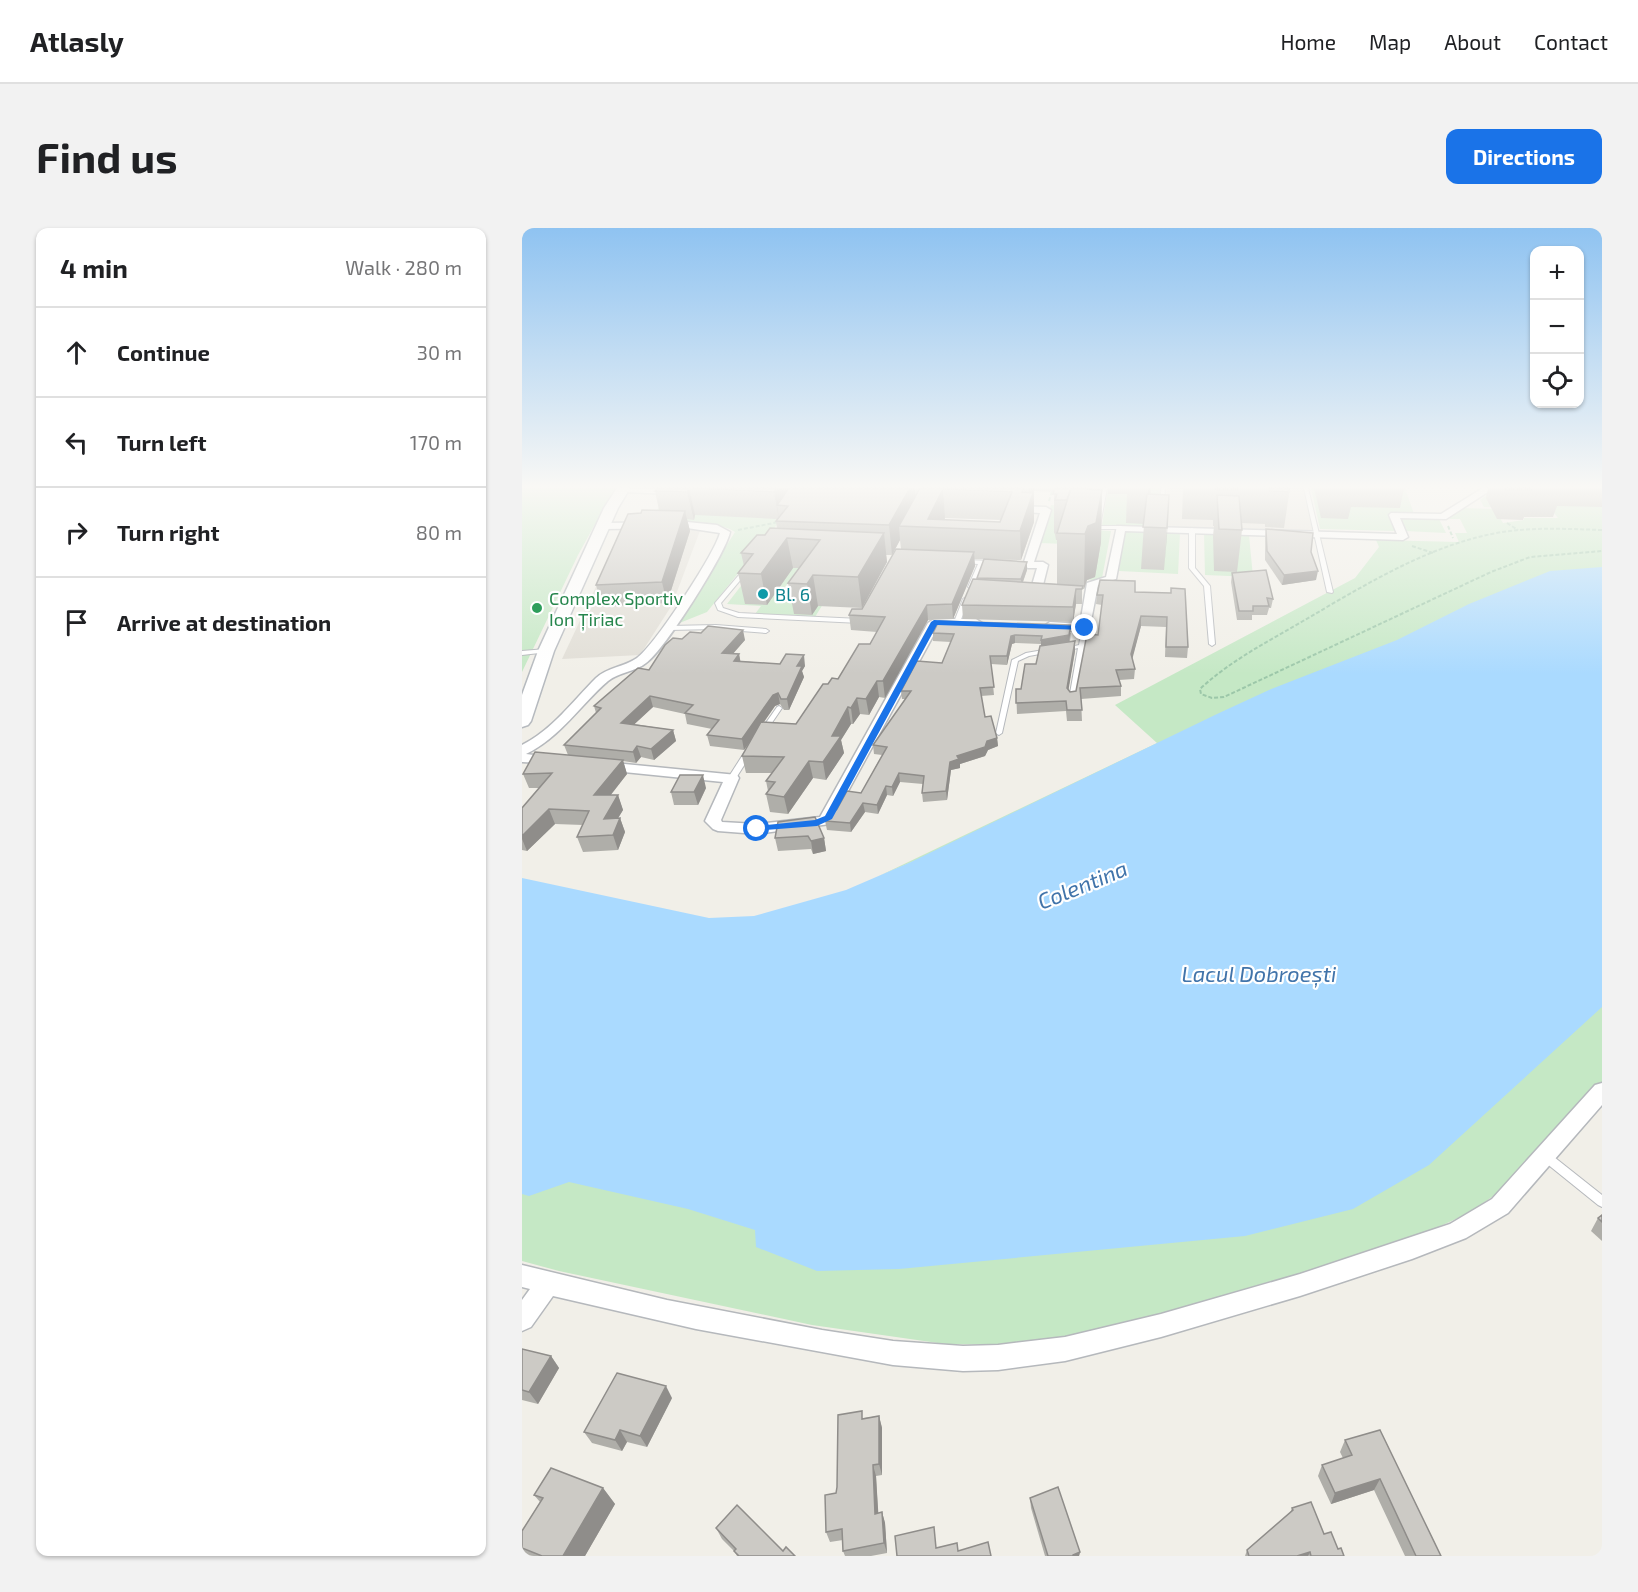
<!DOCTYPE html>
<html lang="en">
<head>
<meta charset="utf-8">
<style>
  :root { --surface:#fff; --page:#f2f2f2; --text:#202124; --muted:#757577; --line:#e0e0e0; --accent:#1a73e8 }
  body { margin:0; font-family:"Exo 2",sans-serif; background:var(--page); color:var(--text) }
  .controls { position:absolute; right:18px; top:18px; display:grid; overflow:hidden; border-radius:12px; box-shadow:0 2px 4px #0004 }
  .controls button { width:54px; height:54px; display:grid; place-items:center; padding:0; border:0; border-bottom:2px solid var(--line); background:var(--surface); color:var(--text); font:30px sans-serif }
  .stop { position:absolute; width:18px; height:18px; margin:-14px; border:4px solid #1a73e8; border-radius:50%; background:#fff }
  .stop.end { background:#1a73e8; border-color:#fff; box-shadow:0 2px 6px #0008 }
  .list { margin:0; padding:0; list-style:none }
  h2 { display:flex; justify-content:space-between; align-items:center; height:78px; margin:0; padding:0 24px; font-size:26px }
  h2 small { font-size:20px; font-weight:400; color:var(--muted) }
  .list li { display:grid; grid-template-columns:39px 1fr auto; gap:18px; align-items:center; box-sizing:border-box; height:90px; padding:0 24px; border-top:2px solid var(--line) }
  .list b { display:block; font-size:22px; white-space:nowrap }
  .list em { font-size:20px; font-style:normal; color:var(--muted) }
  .icon { flex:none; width:33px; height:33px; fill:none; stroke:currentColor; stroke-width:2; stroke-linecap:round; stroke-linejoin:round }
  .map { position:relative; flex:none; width:1080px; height:1328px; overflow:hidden; border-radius:12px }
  header { display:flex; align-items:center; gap:36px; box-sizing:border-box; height:84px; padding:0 30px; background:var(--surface); border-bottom:2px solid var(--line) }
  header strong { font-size:28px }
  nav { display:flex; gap:33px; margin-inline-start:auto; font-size:21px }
  .intro { display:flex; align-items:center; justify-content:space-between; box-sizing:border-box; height:144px; padding:0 36px }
  h1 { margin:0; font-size:42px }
  .button { padding:15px 27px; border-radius:12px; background:var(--accent); color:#fff; font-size:21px; font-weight:700 }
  main { display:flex; gap:36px; padding:0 36px }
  aside { flex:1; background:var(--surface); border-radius:12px; box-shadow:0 2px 4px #0004 }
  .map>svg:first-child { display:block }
</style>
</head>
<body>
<header>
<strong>Atlasly</strong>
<nav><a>Home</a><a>Map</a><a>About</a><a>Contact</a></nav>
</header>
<div class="intro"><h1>Find us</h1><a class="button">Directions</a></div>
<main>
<aside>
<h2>4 min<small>Walk · 280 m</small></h2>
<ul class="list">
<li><svg class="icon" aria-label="ahead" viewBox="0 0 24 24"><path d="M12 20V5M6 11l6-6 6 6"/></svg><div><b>Continue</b></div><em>30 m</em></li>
<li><svg class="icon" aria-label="left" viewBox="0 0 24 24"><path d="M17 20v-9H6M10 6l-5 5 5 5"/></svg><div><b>Turn left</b></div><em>170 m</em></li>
<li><svg class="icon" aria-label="right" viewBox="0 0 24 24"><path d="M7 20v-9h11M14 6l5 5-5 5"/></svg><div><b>Turn right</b></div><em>80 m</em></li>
<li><svg class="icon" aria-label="arrive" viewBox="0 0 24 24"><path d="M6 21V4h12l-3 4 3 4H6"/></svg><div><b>Arrive at destination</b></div></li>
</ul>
</aside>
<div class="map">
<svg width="1080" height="1328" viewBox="0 0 1080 1328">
  <rect width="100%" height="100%" fill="#f1efe8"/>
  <g fill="#e1ded6">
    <polygon points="645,260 782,260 791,304 643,299"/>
    <polygon points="179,300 150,377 118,427 40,431 101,301"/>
  </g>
  <g fill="#c5e8c5">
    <polygon points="0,260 93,260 56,327 0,444"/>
    <path d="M 157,260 L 258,260 L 266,283 L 185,384 L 155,396 L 213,304 C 198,294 177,297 159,296 L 170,283 L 135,282 Z"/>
    <polygon points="586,260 638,260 635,299 580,297"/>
    <polygon points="789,260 883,260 892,286 868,286 874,303 798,301"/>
    <polygon points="965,267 1080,270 1080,355 979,384 357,648 635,515 593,477 833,350 857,319 854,312 937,314 933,305 945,305 938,291 928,291 927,288 939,280 973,281 981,295 1002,292 1002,290 1036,290 1029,281 962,279 958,272"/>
    <polygon points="529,277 576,279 572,302 589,303 580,350 572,352 536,350 544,316 518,315"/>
    <polygon points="877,289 917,291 924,305 883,303"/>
    <polygon points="603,303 658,305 656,346 597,343"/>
    <polygon points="682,305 727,307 731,349 683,347"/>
    <polygon points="242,328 309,344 275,342 254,372 301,376 293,389 233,386 239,378 205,376"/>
    <polygon points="1080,399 1080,858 978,963 949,984 912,1001 759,1052 581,1102 495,1117 423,1116 290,1097 37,1043 0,1033 0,749 85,748"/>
  </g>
  <polygon fill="#aadaff" points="1080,339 1080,779 907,937 831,981 723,1008 377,1041 295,1043 234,1019 233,1002 166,981 47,954 7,968 0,966 0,650 187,690 232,688 324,662 389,634 695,486 747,462 875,412 947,376 1028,343"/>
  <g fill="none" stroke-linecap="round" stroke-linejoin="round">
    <defs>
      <g id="lane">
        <polygon points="581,260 585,260 578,298 599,298 602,300 601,301 575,301 572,299"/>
        <polygon points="639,260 643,260 642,277 640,278 638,277"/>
        <polygon points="782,260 786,260 811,364 810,365 805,364"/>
        <polygon points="670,300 673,302 673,340 688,358 693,416 690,418 687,416 682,358 667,340 667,302"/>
        <polygon points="442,332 471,333 474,335 471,337 461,336 452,359 449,361 446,359 456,336 440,335 439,334"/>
        <polygon points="224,340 226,341 226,343 199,375 201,380 217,385 338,391 341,393 338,395 216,389 196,382 193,375 222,341"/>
        <polygon points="444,369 447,371 438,394 433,395 432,394 441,371"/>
        <polygon points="194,397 244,401 247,403 244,405 194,401 147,402 144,400 147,398"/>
        <polygon points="563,398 566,400 553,471 550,473 547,471 556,420 543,423 540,421 557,417 560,400"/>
        <polygon points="24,421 26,422 26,424 0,427 0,423"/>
        <polygon points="527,421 529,422 529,424 507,428 496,433 480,505 477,507 475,506 474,505 490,432 504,425"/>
        <polygon points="257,478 260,480 245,502 244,503 240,503 239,502 255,479"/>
        <polygon points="226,523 230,525 214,550 210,552 207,552 206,550 222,525"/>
        <polygon points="1023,924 1027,925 1080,967 1080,979 1076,977 1019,931 1018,928 1019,925"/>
      </g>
      <g id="street">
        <polygon points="156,260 150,266 101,264 96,261"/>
        <polygon points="961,260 972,260 924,291 878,290 886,309 881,312 603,303 594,351 576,357 567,403 528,402 522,398 528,394 558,396 565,355 584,349 595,298 875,306 867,287 869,285 919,286"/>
        <polygon points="490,278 524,279 529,282 512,334 521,334 526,337 520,361 530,363 530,367 510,366 508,364 515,340 506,340 501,337 518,285 487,283 487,279"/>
        <path d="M 165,294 L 195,297 L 208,304 C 204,325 142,423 124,435 C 113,444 97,444 86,453 C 58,477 39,509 4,526 L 37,530 L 39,533 L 37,536 L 0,534 L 0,517 C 30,502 50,474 74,450 C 86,439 102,439 115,430 C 133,417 192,327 198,305 L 165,300 L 80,301 L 75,298 L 80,295 Z"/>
        <polygon points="412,391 454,391 460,395 454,399 416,399 308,596 235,606 196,603 191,601 183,593 201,554 82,542 75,538 82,534 215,547 217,550 199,592 200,594 235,596 298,589 406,395"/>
        <polygon points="1080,855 1080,877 986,985 944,1010 890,1031 778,1068 639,1109 543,1133 476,1142 441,1143 371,1137 174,1101 31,1068 9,1099 0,1103 0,1072 8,1061 0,1059 0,1037 145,1072 300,1102 371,1113 441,1118 476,1117 543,1109 639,1086 778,1046 928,996 970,971 1073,857"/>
      </g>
      <polygon id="secondary" points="95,260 108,260 96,280 32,423 9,493 6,497 0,499 0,467 16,423 82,280"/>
    </defs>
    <use href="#lane" stroke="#b5b8bc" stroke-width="2"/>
    <use href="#street" stroke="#b5b8bc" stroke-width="3"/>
    <use href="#secondary" stroke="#b6babf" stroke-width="3"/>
    <g stroke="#9cc7a9" stroke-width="2" stroke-dasharray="4 2" stroke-linecap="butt">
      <polyline points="527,273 531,260"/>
      <polyline points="985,295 996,302"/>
      <polyline points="926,298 931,310"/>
      <polyline points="216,302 257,294"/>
      <path d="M 1080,302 C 1047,301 1013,299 980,304 C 908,316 843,357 781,393 C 745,414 708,433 678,461 L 679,466 L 690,470 L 702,469 L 969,344 L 1008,329 L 1080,323"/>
      <polyline points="890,318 911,325"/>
    </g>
    <use href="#lane" fill="#fff" fill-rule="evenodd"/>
    <use href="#street" fill="#fff" fill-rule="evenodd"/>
    <use href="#secondary" fill="#fff" fill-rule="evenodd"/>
  </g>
  <g fill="#afaea9" fill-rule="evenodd">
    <path d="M 136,260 L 580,260 L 579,314 L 573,349 L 565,352 L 562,361 L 560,361 L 560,376 L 554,376 L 551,394 L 441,391 L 440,377 L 455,350 L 505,334 L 505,342 L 501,354 L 535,356 L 535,312 L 534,312 L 533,306 L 532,305 L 532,264 L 512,263 L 511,266 L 512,294 L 499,332 L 452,331 L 453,338 L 431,391 L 406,392 L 363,470 L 357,469 L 347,487 L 338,486 L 331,496 L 329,496 L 319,512 L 322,525 L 304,552 L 291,550 L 266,586 L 248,584 L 244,566 L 246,563 L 244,553 L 250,545 L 224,545 L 220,528 L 227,516 L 222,522 L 188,518 L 185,507 L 190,501 L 165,496 L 163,486 L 131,479 L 112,496 L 151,502 L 154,513 L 132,532 L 119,529 L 114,535 L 101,533 L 105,546 L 88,567 L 96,567 L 101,582 L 96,590 L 98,590 L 103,604 L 96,622 L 61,624 L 55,609 L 61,597 L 33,596 L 5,623 L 0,622 L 0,580 L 17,560 L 7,560 L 1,546 L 46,527 L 42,517 L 74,485 L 72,478 L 127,442 L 160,411 L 223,412 L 211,425 L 217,426 L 218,433 L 283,438 L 280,443 L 282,449 L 267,482 L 262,482 L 258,476 L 253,478 L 242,494 L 274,496 L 306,456 L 316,451 L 348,416 L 355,404 L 329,402 L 327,387 L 340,381 L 379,321 L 378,312 L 370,327 L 364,327 L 365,334 L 340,380 L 296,378 L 290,387 L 272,386 L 266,355 L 277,340 L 271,340 L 245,377 L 223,376 L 216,345 L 222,338 L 219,325 L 243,307 L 255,301 L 254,293 L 255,291 L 173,287 L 172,292 L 165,291 L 168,303 L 145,375 L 80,379 L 74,357 L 119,285 L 137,282 L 133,263 ZM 423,290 L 479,292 L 478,294 L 422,292 Z"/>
    <polygon points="586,260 629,260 628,267 647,267 642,342 619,341 622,296 604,295 605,266 586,266"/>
    <polygon points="661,260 768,260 762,300 743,299 743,296 719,295 720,302 715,344 751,371 749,380 747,380 745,387 730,387 730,392 715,392 709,354 710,345 715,344 692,343 691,308 692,298 691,298 691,292 660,291"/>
    <polygon points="792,260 882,260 878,280 829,279 826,291 799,290"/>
    <polygon points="966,260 1080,260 1080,279 1035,278 1031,289 1002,289 1001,292 975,291 964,270"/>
    <polygon points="744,301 789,324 794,352 760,357 743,332 743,310"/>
    <polygon points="613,364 648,365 666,419 665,430 643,429 644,399 619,398 610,430 613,441 612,451 597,452 599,458 599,468 559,471 560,493 545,493 544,483 495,486 494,461 499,461 514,436 519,416 493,415 490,416 485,437 469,436 472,467 459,468 463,489 475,510 476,518 466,522 463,528 438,536 438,540 429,542 425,572 401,574 400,565 401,556 378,554 371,568 365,567 356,586 343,584 329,604 305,602 303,593 339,565 360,527 352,526 351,517 384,471 380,471 379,463 420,435 429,414 411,413 411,405 549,405 548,414 553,413 553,423 546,462 548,464 554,463 576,407 580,377 574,376 575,367"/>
    <polygon points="184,560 176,577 152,577 149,564"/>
    <polygon points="256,594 302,610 304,623 291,626 289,621 256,623 253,610"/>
    <polygon points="1080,987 1080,1013 1069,1003 1076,990"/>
    <polygon points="0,1121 29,1128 37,1140 16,1176 0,1172"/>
    <polygon points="150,1170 125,1219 105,1214 100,1223 70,1215 62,1204"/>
    <polygon points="357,1188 360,1200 360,1247 354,1248 356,1285 360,1284 363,1295 365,1325 349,1328 323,1328 321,1323 321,1312 308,1314 304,1304 314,1265 342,1190"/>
    <polygon points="858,1202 919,1328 883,1328 852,1262 809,1276 796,1248 800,1237 821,1230 818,1224 823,1212"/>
    <polygon points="81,1260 93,1276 63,1328 2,1328 0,1326 0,1303 18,1274 12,1267"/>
    <polygon points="508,1270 558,1324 557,1328 523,1328 509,1280"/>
    <polygon points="770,1280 802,1306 822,1328 723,1328 725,1322 768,1285"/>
    <polygon points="194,1300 261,1323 273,1328 215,1328 212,1323 200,1311"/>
  </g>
  <g fill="#8f8d8a">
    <polygon points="167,260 173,287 172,292 165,264"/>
    <polygon points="255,260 273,260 266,278 255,277 257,291 252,264"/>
    <polygon points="388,260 393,260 395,282 377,298 378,312 370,327 367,297"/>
    <polygon points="507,260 512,260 512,294 499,332 498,303 507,277"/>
    <polygon points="626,260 629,260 625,296"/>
    <polygon points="421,261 423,290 418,300 406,291"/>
    <polygon points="580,262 579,314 573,349 565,352 562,361 563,306"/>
    <polygon points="647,267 645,308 642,342 645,300"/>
    <polygon points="163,283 168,303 145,375 140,354"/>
    <polygon points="362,305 365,334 340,380 336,349"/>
    <polygon points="265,310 271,340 245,377 239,346"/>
    <polygon points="452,324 453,338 431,391 430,376"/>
    <polygon points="505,334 505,342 499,359 499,351"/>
    <polygon points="796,343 794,352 760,357 762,347"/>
    <polygon points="291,347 296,378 290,387 285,356"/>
    <polygon points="554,361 554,376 551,394 551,379"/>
    <polygon points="405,377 406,392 363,470 361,453"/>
    <polygon points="619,388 619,398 609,436 609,426"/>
    <polygon points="549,397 547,415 519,420 519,412"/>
    <polygon points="221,402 223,412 203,435 200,425"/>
    <polygon points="493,407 493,415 490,416 485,437 485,428 489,408"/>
    <polygon points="553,413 553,423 545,471 545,460"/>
    <polygon points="217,426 219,436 212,433"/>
    <polygon points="282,427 283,438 280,443 282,449 267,482 265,471 275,438"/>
    <polygon points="355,453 357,469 347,487 344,471"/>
    <polygon points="256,465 258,476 253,478 222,522 220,511 251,467"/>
    <polygon points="128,468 131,479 102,506 99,495"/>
    <polygon points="335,470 338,486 331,496 329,480"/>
    <polygon points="326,479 329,496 319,512 322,525 304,552 301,534 310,508"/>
    <polygon points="151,502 154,513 132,532 129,521"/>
    <polygon points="475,510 476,518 466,522 463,528 438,536 438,540 429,542 425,572 424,563 428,534 435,528 465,513"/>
    <polygon points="115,518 119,529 114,535 111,524"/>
    <polygon points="101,532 105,546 78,581 72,567"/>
    <polygon points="287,533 291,550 266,586 262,569"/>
    <polygon points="377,545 378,554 371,568 370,559"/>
    <polygon points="181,547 184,560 176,577 172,564"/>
    <polygon points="364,558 365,567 356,586 355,577"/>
    <polygon points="96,567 101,582 87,605 82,591"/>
    <polygon points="341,575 343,584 329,604 328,595"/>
    <polygon points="27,581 33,596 5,623 0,611 0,608"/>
    <polygon points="98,590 103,604 96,622 91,607"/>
    <polygon points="302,610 304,623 291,626 289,613"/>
    <polygon points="29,1128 37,1140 16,1176 7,1164"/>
    <polygon points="144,1158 150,1170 125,1219 118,1208"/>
    <polygon points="357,1188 360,1200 360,1247 357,1236"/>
    <polygon points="98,1202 105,1214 100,1223 93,1212"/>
    <polygon points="351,1237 354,1248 357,1296 353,1286"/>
    <polygon points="858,1251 852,1262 809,1276 813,1265"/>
    <polygon points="81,1260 93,1276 63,1328 41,1328"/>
    <polygon points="360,1284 363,1295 365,1325 362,1315"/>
    <polygon points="558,1324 557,1328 551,1328 551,1327"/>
    <polygon points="788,1324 786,1328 775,1328"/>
  </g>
  <g fill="#cccac5" stroke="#8f8d8a" stroke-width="1.5" fill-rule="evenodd">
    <polygon points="136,260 167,260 165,264 133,263"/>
    <polygon points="171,260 255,260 252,264"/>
    <polygon points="267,260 388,260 367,297 254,293 266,278 255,277"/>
    <path d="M 398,260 L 502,260 L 500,264 L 511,265 L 498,303 L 377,298 ZM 421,261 L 490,264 L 478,294 L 406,291 Z"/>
    <polygon points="533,260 564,260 563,261 549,260 545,272 533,272 535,266 531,266"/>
    <polygon points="549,260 580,262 574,295 566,298 563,306 535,305"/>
    <rect x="694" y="260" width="22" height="2"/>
    <polygon points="747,260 767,260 767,264 747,263"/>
    <polygon points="983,260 1008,260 1009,262 983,262"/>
    <polygon points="625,266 647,267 645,300 621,299"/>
    <polygon points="695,267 717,268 720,302 697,301"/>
    <polygon points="120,282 163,283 140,354 74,357 106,286 119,285"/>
    <polygon points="248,300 362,305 336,349 291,347 285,356 266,355 298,312 265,310 239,346 216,345 231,326 219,325 235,307 243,307"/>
    <polygon points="744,301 791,305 789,324 796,343 762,347 745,323"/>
    <polygon points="374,321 452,324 430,376 405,377 361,453 355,453 344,471 335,470 329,480 326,479 310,508 319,508 301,534 287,533 262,569 244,566 253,554 244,553 262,529 220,528 239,494 274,496 301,456 306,456 310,450 316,451 337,416 348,416 363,389 327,387 330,381 340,381"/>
    <polygon points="462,331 505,334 499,351 455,350"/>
    <polygon points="744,342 751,371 745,370 747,378 731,378 731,383 717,383 710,345"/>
    <polygon points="451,351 561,358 560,361 554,361 551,379 440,377"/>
    <polygon points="578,352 613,353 613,364 649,365 649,360 663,361 666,419 644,419 645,389 619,388 609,426 613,441 594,442 599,458 558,460 560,482 545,482 544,473 494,475 494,461 499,461 503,436 514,436 518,418 553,413 545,460 548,464 554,463 565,406 576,407 581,367 575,367"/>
    <polygon points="417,393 549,397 547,407 519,412 520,408 493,407 489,408 485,428 468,428 472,459 458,460 463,489 469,488 475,510 465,513 463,519 435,528 437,531 428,534 424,563 400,565 402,548 377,545 370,559 364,558 355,577 341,575 328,595 303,593 315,581 325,563 339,565 365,519 351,517 389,463 379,463 395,433 420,435 432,406 411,405"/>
    <polygon points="186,398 221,402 200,425 217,426 212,433 258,436 264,426 282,427 275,438 280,438 265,471 259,471 256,465 251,467 220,511 185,507 197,492 163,485 171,477 128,468 99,495 151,502 129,521 115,518 111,524 42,517 79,480 72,478 116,440 127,442 143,417 151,410 160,411 168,404 179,405"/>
    <polygon points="13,524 101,532 72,567 96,567 82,591 98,590 91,607 55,609 67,583 27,581 0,608 0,580 30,545 1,546"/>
    <polygon points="158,547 181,547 172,564 149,564"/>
    <polygon points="293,589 302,610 289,613 286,608 253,610 256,594"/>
    <polygon points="1080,987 1080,994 1076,990"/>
    <polygon points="0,1121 29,1128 7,1164 0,1162"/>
    <polygon points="95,1145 144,1158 118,1208 98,1202 93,1212 62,1204"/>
    <polygon points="340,1183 340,1191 357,1188 357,1236 351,1237 353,1286 360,1284 362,1315 321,1323 320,1301 304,1304 303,1267 314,1265 315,1259 316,1187"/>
    <polygon points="858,1202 919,1328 894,1328 858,1251 813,1265 800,1237 830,1227 823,1212"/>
    <polygon points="29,1240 81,1260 41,1328 20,1328 0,1320 0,1303 21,1270 12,1267"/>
    <polygon points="536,1259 558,1324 551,1327 551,1328 526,1328 508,1270"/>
    <polygon points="789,1274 802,1306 809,1304 816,1321 819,1320 822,1328 789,1328 788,1324 775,1328 727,1328 725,1322 771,1282 770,1280"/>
    <polygon points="215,1277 261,1323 264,1319 273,1328 217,1328 212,1323 214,1321 194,1300"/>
    <polygon points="412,1299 414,1320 435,1315 436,1323 466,1314 469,1328 375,1328 373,1308"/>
  </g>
  <linearGradient id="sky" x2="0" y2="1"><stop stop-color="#8fc3f1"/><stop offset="0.58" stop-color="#f9f8f5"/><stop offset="1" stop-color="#f9f8f5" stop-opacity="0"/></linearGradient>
  <rect width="1080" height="446" fill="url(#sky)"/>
  <polygon fill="#1a73e8" points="412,392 563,398 566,400 563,402 415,397 310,591 295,598 232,603 232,599 235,598 293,592 303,588 409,394"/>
  <circle fill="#0f9aa8" stroke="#fff" stroke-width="2" cx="241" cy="366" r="6"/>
  <circle fill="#2e9e5b" stroke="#fff" stroke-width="2" cx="15" cy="380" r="6"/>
  <g text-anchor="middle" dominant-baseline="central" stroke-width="4.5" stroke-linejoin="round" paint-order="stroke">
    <g font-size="18" fill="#0d838f" stroke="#fff" text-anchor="start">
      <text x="253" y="366">Bl. 6</text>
    </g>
    <g font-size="18" fill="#27864d" stroke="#fff" text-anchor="start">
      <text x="27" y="370">Complex Sportiv<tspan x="27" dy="21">Ion Țiriac</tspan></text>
    </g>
    <g font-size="22" font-style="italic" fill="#4174aa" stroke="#fff">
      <text transform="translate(560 656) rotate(-22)">Colentina</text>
      <text x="737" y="745">Lacul Dobroești</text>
    </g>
  </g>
</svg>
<div class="controls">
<button>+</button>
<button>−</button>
<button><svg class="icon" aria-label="locate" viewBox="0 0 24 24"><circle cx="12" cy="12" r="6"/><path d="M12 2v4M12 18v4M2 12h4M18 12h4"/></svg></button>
</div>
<div class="stop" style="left:235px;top:601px"></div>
<div class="stop end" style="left:563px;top:400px"></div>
</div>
</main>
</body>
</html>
